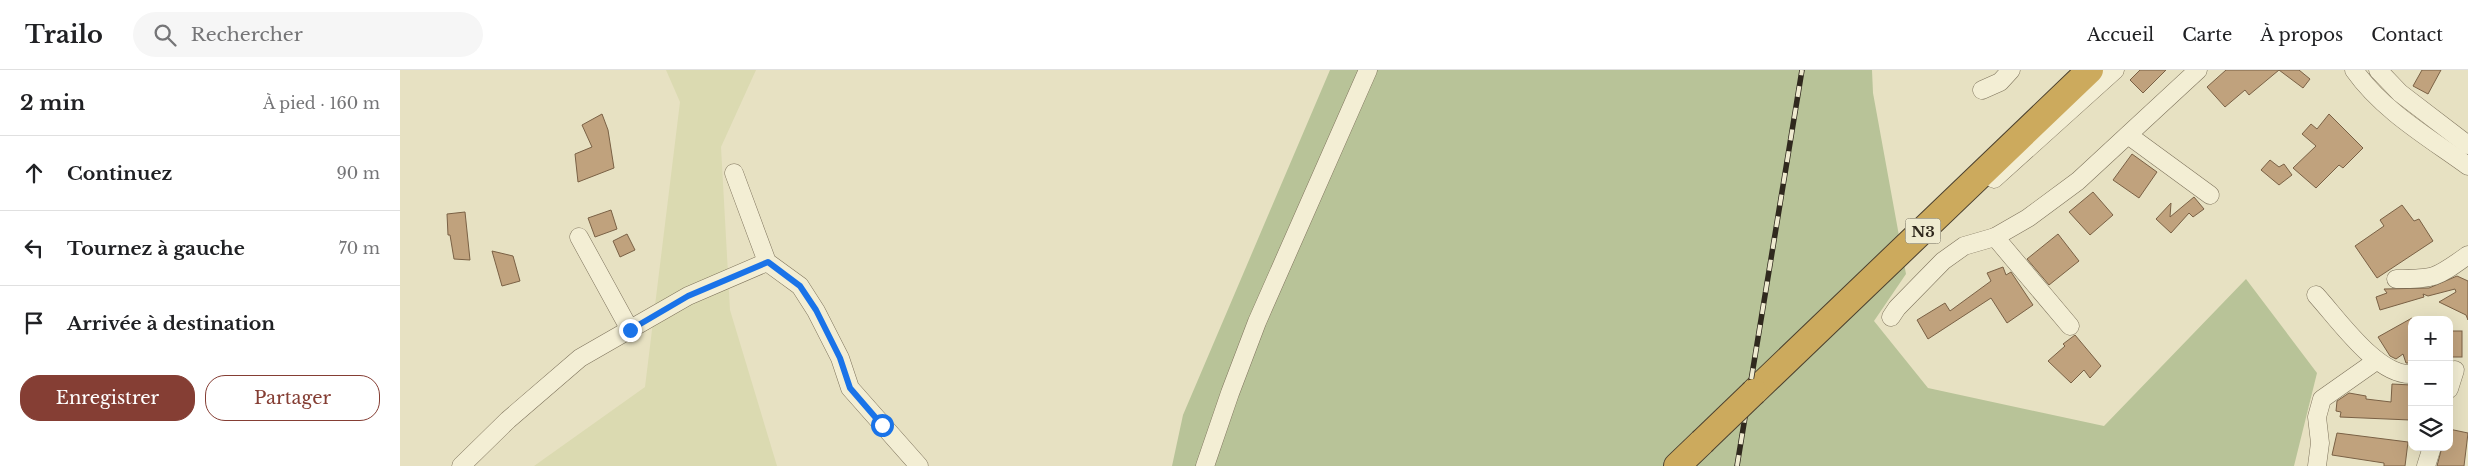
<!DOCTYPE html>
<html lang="fr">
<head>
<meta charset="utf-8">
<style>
  :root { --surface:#fff; --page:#f6f6f6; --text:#202124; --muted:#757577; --line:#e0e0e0; --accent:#853e34 }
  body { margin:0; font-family:"Libre Baskerville",serif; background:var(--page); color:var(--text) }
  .controls { position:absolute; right:15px; bottom:15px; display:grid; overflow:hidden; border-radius:10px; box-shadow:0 5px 20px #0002 }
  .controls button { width:45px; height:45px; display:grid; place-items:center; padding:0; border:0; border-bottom:1px solid var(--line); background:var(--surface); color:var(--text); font:25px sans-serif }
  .stop { position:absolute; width:15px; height:15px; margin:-11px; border:4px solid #1a73e8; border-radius:50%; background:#fff }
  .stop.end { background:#1a73e8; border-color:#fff; box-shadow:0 1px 5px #0008 }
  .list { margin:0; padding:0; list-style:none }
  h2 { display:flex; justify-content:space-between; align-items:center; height:65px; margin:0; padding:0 20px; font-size:21px }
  h2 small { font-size:16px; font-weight:400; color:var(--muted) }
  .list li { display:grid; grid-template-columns:32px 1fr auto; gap:15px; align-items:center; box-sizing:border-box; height:75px; padding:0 20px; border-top:1px solid var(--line) }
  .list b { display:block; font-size:19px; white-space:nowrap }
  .list em { font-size:16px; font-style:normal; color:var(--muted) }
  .actions { display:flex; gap:10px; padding:15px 20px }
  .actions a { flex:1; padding:11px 0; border:1px solid var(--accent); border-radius:20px; text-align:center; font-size:18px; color:var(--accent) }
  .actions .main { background:var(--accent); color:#fff }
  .icon { flex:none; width:28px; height:28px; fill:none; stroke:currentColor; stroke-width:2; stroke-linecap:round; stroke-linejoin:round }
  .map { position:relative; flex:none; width:2068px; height:396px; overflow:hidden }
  header { display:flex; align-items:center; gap:30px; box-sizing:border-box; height:70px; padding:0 25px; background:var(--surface); border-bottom:1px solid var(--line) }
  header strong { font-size:24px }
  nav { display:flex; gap:28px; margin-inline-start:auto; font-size:18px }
  .search { width:350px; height:45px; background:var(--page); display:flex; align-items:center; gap:12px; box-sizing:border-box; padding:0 18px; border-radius:28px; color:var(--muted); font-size:19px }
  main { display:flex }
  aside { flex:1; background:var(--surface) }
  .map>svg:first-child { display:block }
</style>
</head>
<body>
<header>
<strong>Trailo</strong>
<div class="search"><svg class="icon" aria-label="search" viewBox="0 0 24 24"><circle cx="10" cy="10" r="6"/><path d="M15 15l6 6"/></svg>Rechercher</div>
<nav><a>Accueil</a><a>Carte</a><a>À propos</a><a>Contact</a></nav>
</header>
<main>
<aside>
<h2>2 min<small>À pied · 160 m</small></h2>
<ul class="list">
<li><svg class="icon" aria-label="ahead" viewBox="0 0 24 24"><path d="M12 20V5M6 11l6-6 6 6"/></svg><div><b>Continuez</b></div><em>90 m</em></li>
<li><svg class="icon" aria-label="left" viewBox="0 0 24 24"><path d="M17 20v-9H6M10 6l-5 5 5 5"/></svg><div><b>Tournez à gauche</b></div><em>70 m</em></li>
<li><svg class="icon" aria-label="arrive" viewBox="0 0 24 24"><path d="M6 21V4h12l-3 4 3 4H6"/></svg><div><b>Arrivée à destination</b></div></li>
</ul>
<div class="actions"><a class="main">Enregistrer</a><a>Partager</a></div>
</aside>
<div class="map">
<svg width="2068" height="396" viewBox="0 0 2068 396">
  <rect width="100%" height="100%" fill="#e7e1c2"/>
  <polygon fill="#dbdab1" points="266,0 356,0 321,77 330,240 377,396 134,396 245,317 280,32"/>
  <polygon fill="#b8c398" points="930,0 1472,0 1473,23 1506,204 1474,251 1528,318 1704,356 1846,209 1917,303 1894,396 772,396 783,345"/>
  <g fill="#c0a27d" stroke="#7a6145">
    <polygon points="1740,0 1766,0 1743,23 1730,10"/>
    <polygon points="1826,0 1899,0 1910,9 1903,18 1879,0 1849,25 1845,20 1825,37 1807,17"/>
    <polygon points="2022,0 2041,0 2028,24 2013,16"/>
    <polygon points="202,44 208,60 214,98 178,112 175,84 192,77 182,55"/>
    <polygon points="1929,44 1963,78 1943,98 1939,95 1916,118 1893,98 1916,76 1902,64 1911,54 1917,59"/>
    <polygon points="1732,84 1757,102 1739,128 1713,110"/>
    <polygon points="1870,90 1879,97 1884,94 1892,105 1879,115 1861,100"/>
    <polygon points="1693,122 1713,145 1690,165 1669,142"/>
    <polygon points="1794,127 1804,139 1793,147 1789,143 1771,163 1756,149 1771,133 1770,147"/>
    <polygon points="2002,135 2014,151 2019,149 2033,171 1977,208 1955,176 1984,156 1980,150"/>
    <polygon points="211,140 217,159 195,167 188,148"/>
    <polygon points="65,142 70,190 54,189 50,165 48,165 47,144"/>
    <polygon points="227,164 235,180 220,187 213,171"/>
    <polygon points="1658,164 1679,191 1649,215 1627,189"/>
    <polygon points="92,181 113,186 120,211 102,216"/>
    <polygon points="1603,197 1606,205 1611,202 1633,235 1607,253 1591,228 1528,269 1517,250 1545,233 1550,241 1591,211 1587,203"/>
    <polygon points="2057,206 2068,211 2068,250 2066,245 2039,232 2056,222 2055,219 2028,226 2023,224 2024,227 1980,240 1976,227 1987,223 1984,219 2029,218"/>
    <polygon points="2012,248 2012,293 2006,293 2003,284 1996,289 1990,286 1978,267"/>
    <rect x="2049" y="261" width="13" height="26"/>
    <polygon points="1675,265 1701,296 1690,308 1684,300 1671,313 1648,291 1665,276 1663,274"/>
    <polygon points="1992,314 2011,315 2010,350 1940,347 1941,342 1936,341 1937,331 1949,323 1966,326 1966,329 1991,332"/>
    <polygon points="2049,359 2068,363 2064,396 2037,396 2042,377 2049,377"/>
    <polygon points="1937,363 2008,372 2005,396 1984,396 1984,393 1932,385"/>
  </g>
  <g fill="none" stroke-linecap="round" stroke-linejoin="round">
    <defs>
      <g id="minor">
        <path d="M 1954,0 C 1983,41 2028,67 2068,96"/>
        <polyline points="1978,0 2000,23 2068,75"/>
        <polyline points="1582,20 1600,12 1611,0"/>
        <polyline points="1728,65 1810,125"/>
        <polyline points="334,103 367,192 400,216 416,241 440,288 450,318 519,396"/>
        <polyline points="1594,109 1715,0"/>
        <polyline points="179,167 230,260"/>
        <polyline points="1595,167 1670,256"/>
        <path d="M 1996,209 C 2035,209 2036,208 2068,185"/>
        <path d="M 1916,225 C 1938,249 1978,307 2012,304"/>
        <polyline points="1491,247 1497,238 1543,191 1564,176 1595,167 1628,148 1678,111 1798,0"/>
        <polyline points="2049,319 2055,300"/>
        <polyline points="61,396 108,350 180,288 288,226 367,192"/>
        <polyline points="805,396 830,323 857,252 968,0"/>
        <polyline points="1917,396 1920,373 1917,347 1922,329 1976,291"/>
        <polyline points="2026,396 2032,377"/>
      </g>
      <g id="highway">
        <polyline points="1354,322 1690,0"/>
        <polyline points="1277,396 1302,372"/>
      </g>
    </defs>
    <use href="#minor" stroke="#7e735c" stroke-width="19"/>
    <use href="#highway" stroke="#4c412f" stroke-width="28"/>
    <use href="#minor" stroke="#f3eed4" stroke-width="18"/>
    <use href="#highway" stroke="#ccaa5d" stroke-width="26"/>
    <defs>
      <polyline id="rail" points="1337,396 1402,0"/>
    </defs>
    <use href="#rail" stroke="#30291e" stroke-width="5.5"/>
    <use href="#rail" stroke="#efebd0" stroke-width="4" stroke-dasharray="11" stroke-linecap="butt"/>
    <defs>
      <polyline id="highway-bridge" points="1302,372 1354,322"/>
    </defs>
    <use href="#highway-bridge" stroke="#4c412f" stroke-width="28" stroke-linecap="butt"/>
    <use href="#highway-bridge" stroke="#ccaa5d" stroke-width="26"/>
  </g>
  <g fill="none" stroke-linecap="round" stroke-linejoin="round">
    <polyline stroke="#1a73e8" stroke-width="6" points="230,260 288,226 368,192 400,216 416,240 440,288 450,318 482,355"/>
  </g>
  <g text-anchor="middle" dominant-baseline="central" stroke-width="4.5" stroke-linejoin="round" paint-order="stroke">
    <rect fill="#efebd0" stroke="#696353" stroke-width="1" x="1505.5" y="148.5" width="35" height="25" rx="4"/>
    <g font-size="15" font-weight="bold" fill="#30291e">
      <text x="1523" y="161">N3</text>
    </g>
  </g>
</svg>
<div class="controls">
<button>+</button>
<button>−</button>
<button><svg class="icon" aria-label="layers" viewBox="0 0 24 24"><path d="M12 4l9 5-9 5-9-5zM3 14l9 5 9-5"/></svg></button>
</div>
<div class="stop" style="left:482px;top:355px"></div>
<div class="stop end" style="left:230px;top:260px"></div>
</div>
</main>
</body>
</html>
